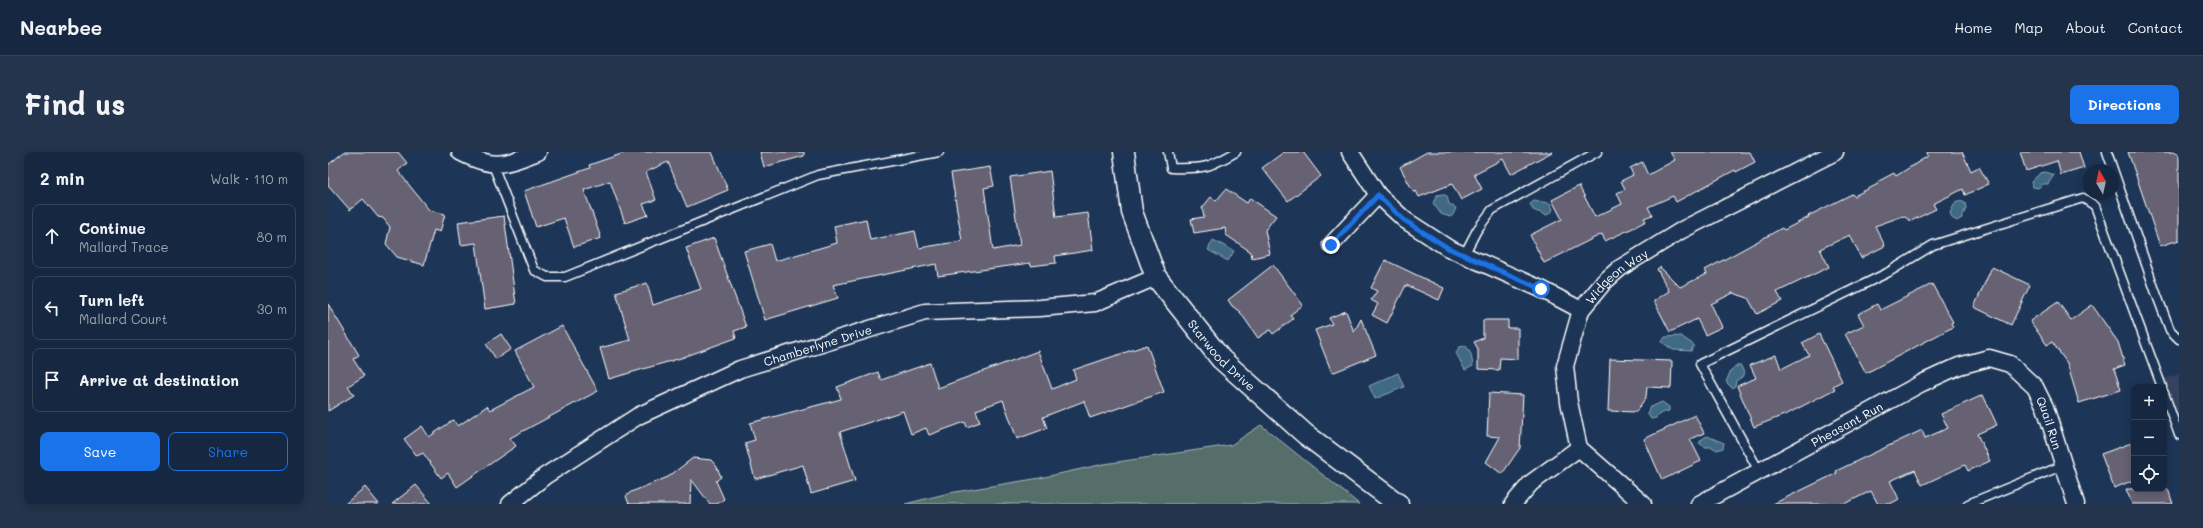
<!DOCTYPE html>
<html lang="en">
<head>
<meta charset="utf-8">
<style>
  :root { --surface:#162841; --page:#23344c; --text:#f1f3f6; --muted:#9ea6b1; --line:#35445a; --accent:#1a73e8 }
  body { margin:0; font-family:Mali,sans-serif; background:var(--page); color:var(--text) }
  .controls { position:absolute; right:12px; bottom:12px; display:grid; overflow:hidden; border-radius:8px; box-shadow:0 2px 10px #0003 }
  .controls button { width:36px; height:36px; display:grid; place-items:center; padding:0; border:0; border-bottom:1px solid var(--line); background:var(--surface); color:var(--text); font:20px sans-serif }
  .compass { position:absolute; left:1755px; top:12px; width:36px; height:36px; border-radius:50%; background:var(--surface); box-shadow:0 2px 10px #0003; rotate:351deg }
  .stop { position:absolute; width:12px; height:12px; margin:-9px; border:3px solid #1a73e8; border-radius:50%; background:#fff }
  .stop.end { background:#1a73e8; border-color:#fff; box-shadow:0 1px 4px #0008 }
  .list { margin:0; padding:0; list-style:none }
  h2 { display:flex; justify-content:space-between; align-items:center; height:52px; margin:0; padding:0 16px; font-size:17px }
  h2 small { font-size:13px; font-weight:400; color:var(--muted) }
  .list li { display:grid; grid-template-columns:26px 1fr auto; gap:12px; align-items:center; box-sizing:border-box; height:64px; margin:0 8px 8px; padding:0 8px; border:1px solid var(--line); border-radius:8px }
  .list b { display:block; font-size:15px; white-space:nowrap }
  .list p { margin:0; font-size:13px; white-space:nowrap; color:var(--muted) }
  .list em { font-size:13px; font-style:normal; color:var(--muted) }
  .actions { display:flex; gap:8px; padding:12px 16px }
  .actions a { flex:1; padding:9px 0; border:1px solid var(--accent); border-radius:8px; text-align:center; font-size:14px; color:var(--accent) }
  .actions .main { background:var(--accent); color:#fff }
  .icon { flex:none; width:22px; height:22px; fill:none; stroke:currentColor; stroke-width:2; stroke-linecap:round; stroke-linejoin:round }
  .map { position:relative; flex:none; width:1851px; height:352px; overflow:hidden; border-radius:8px }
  header { display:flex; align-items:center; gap:24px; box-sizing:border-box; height:56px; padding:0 20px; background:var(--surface); border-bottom:1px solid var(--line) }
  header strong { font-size:19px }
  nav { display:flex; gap:22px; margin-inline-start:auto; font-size:14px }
  .intro { display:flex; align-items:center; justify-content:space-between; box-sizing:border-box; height:96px; padding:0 24px }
  h1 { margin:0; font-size:28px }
  .button { padding:10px 18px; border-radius:8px; background:var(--accent); color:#fff; font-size:14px; font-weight:700 }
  main { display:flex; gap:24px; padding:0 24px }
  aside { flex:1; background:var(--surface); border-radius:8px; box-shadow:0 2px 10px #0003 }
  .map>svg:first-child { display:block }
</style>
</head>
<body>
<header>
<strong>Nearbee</strong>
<nav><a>Home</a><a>Map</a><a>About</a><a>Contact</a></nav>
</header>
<div class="intro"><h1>Find us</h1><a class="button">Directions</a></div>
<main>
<aside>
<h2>2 min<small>Walk · 110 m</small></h2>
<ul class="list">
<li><svg class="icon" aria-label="ahead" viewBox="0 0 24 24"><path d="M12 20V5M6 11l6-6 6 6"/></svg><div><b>Continue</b><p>Mallard Trace</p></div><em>80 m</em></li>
<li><svg class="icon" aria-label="left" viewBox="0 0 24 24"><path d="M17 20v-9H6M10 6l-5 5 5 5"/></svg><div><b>Turn left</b><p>Mallard Court</p></div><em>30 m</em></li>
<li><svg class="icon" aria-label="arrive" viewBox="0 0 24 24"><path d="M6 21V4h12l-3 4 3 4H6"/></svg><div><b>Arrive at destination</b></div></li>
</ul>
<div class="actions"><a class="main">Save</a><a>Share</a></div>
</aside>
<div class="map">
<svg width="1851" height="352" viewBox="0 0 1851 352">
  <rect width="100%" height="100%" fill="#1d3557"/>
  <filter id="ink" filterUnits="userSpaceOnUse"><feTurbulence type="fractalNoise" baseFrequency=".025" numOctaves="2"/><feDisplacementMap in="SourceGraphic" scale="8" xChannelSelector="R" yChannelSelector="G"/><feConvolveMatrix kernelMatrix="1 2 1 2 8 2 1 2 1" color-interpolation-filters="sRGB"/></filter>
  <g filter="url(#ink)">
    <polygon fill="#33425f" points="1851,222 1851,271 1835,227"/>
    <polygon fill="#546e6b" stroke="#aab6b5" points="933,273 1031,352 577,352 621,341 712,326 776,312 903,293"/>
    <g fill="#3f6a84" stroke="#8ca6b5">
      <polygon points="1717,20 1726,23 1720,32 1715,32 1710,36 1705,35 1703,30 1712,21"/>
      <polygon points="1114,42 1119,44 1121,52 1128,56 1125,63 1122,65 1113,62 1105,51 1109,43"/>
      <polygon points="1206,49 1222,51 1225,57 1223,61 1218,63 1205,58 1202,52"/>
      <polygon points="1633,49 1637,51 1638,56 1634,66 1629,69 1624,66 1622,61 1627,51"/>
      <polygon points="885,88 906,99 900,109 880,98"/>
      <polygon points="1353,184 1366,193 1363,199 1345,198 1334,190 1337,185"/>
      <polygon points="1138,194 1143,202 1145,214 1137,218 1128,201 1131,195"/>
      <polygon points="1408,214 1413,214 1416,221 1414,225 1408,229 1407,234 1404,236 1398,230 1403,218"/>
      <polygon points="1070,221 1076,235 1047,247 1041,234"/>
      <polygon points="1334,250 1341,255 1341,259 1333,261 1328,266 1323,267 1320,262 1321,256"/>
      <polygon points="1379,284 1396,291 1395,296 1389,298 1384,295 1377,295 1371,291 1374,287"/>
    </g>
    <g fill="#666273" stroke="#fff">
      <polygon points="16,0 70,0 79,11 70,19 101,58 117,62 112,80 106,78 96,113 69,105 58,92 62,75 55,66 50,65 35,47 22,58 0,33 0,13"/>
      <polygon points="299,0 384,0 400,38 359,55 340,10 318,20 328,48 315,52 320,63 297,71 282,29 256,38 273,86 246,95 236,66 208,75 196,39 262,16 261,13"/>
      <polygon points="432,0 476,0 476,4 436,15"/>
      <polygon points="956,0 975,0 993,24 960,49 934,16"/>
      <polygon points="1099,0 1224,0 1183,22 1175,7 1146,22 1154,37 1133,48 1124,32 1091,45 1088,39 1086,41 1072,15"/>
      <polygon points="1342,0 1422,0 1427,10 1408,20 1407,18 1348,50 1345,44 1320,55 1324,63 1316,66 1318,69 1305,76 1277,89 1274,82 1216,111 1202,83 1234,67 1224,48 1251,34 1267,65 1294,52 1289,41 1297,37 1293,29 1305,23 1302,16 1314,10 1320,23 1347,8"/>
      <polygon points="1599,0 1634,0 1643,19 1651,15 1661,32 1637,43 1635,37 1605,52 1608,57 1583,69 1575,64 1547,74 1557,94 1533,106 1522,83 1492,97 1501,115 1449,140 1454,149 1429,162 1420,146 1405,141 1383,152 1394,175 1377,183 1369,167 1342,180 1326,149 1341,139 1329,117 1332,115 1352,135 1379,122 1377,118 1454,76 1456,78 1481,65 1480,64 1524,42 1526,44 1550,32 1549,30 1566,21 1568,24 1600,4"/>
      <polygon points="1692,0 1751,0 1756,16 1733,23 1729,9 1698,19"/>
      <polygon points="1800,0 1851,0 1851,88 1832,94"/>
      <polygon points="662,15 666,34 656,36 665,98 692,93 682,25 722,19 728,65 760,61 765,98 727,104 728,111 703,114 702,111 610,124 608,112 505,133 510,146 437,168 416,99 442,92 447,109 509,91 506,74 538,67 542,88 587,79 591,96 634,89 623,21"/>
      <polygon points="898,37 919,51 922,46 948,64 937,78 942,102 924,106 923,100 898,83 897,76 866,81 863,67 876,65 874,56 883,45 888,49"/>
      <polygon points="176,64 188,152 157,157 148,91 133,93 130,70"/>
      <polygon points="386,86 418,175 406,179 408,186 353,206 281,227 272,196 302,188 288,140 319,131 325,153 373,137 358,96"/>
      <polygon points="1057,108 1116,136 1111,148 1078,133 1059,171 1044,163 1050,152 1043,148 1049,139 1043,136"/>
      <polygon points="945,113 975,153 962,163 965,167 945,182 942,178 930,186 912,160 904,154 900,148"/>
      <polygon points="1664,115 1702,133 1683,173 1646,155"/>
      <polygon points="1604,132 1625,170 1623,171 1625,175 1538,221 1517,182 1536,173 1530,162 1549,152 1552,158"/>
      <polygon points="1730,150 1743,168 1764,153 1790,190 1797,213 1786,217 1793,238 1751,251 1739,211 1724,190 1719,193 1702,169"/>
      <polygon points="0,152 31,203 25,207 36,224 20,234 26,243 0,259"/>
      <polygon points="1018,159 1026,180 1033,167 1048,203 1004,221 987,178 1004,172 1001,166"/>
      <polygon points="1155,168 1180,168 1180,176 1190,176 1190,207 1172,206 1171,218 1150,217 1150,197 1146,190 1155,186"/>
      <polygon points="234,174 270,239 182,286 188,294 129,335 120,321 113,326 95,301 89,304 76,287 94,274 101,285 125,268 130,274 159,254 162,258 206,235 187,199"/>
      <polygon points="173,182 183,197 168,207 158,192"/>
      <polygon points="1491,182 1514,229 1505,234 1507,237 1461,261 1426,275 1409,234 1428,226 1422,213 1448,203 1453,217 1481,203 1474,191"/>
      <polygon points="819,193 836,240 762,266 756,249 715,265 719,276 689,287 675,248 648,258 652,270 639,275 637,270 601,283 598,276 583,282 575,259 512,280 527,329 483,342 475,313 427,327 417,291 427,288 422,271 513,247 509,235 550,220 553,228 602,211 610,236 710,199 724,237 748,227 745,218"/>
      <polygon points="1282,207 1344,209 1343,236 1319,235 1318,245 1308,260 1280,259"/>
      <polygon points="1161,241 1195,243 1192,296 1174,322 1158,310 1172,285 1159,284"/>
      <polygon points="1655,243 1669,273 1649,282 1662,309 1640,319 1637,313 1594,333 1587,318 1562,329 1571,347 1562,352 1550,352 1543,339 1516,352 1445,352 1509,321 1508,319 1594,278 1597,286 1620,276 1613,262"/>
      <polygon points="1367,263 1376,281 1362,287 1373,309 1334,328 1316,287"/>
      <polygon points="1806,290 1806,328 1786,336 1773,302"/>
      <polygon points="365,306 383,308 389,315 393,325 388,329 396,347 389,352 382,352 363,327 362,352 301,352 298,344 303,340 340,325"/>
      <polygon points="88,333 104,352 64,352"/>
      <polygon points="37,335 51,352 17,352"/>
      <polygon points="1798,337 1840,337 1845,352 1804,352"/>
    </g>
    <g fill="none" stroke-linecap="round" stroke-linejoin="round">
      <defs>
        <g id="service">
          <path d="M 840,0 L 843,16 C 876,17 880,16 908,0"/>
          <polyline points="1779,0 1828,141 1842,178 1851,187"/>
          <polyline points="165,13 206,118 219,125 237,125 490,23 611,0"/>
          <polyline points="1136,103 1149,78 1164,58 1269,0"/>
          <polyline points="1836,241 1851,283"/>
          <polyline points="1431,319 1372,212 1559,121 1605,93 1755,46 1767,54 1834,235"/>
          <polyline points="1640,352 1736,313"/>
        </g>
        <g id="minor">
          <path d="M 132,0 C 166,18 176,13 210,0"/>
          <polyline points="1022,0 1050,43 1077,68 1120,96 1213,137 1253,158"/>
          <polyline points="1003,93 1050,43"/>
          <path id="s1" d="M 182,352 L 217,324 L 310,264 L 412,217 L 597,160 L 712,156 L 767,151 L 828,125"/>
          <polyline points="1185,352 1203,331 1251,296"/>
          <path id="s2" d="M 1315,352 L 1251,296 L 1241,250 L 1237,214 L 1253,158 L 1276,130 L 1292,116 L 1354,78 L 1507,0"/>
          <path id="s3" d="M 1371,352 L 1594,231 L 1631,214 L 1661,206 L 1682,212 L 1707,235 L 1717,255 L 1748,352"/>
        </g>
        <g id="tertiary">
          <path id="s4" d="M 796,0 L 804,60 L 828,125 L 893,207 L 977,282 L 1070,352"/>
        </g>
      </defs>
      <use href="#service" stroke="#fff" stroke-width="11"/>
      <use href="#minor" stroke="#fff" stroke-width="19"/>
      <use href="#tertiary" stroke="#fff" stroke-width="23"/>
      <use href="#service" stroke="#1d3557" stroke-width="8"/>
      <use href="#minor" stroke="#1d3557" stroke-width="16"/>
      <use href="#tertiary" stroke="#1d3557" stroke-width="20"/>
    </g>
  </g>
  <g fill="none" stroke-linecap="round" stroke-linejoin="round" filter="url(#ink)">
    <polyline stroke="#1a73e8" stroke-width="5" points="1003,93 1050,43 1076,68 1120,96 1213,137"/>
  </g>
  <g text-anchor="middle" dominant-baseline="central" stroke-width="3" stroke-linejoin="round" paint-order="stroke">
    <g font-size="12" fill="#fff" stroke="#1d3557">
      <text stroke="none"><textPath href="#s2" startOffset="276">Widgeon Way</textPath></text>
      <text stroke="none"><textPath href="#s1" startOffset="349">Chamberlyne Drive</textPath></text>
      <text stroke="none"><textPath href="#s4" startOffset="232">Starwood Drive</textPath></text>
      <text stroke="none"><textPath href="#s3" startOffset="420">Quail Run</textPath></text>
      <text stroke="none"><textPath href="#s3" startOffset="168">Pheasant Run</textPath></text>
    </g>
  </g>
</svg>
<div class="controls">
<button>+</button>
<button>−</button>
<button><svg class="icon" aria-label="locate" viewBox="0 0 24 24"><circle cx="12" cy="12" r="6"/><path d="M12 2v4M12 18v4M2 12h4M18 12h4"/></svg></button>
</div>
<svg class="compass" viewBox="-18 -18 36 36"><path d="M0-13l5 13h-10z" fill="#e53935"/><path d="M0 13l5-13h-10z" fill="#9ea6b1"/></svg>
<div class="stop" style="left:1213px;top:137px"></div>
<div class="stop end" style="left:1003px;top:93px"></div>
</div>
</main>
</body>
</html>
